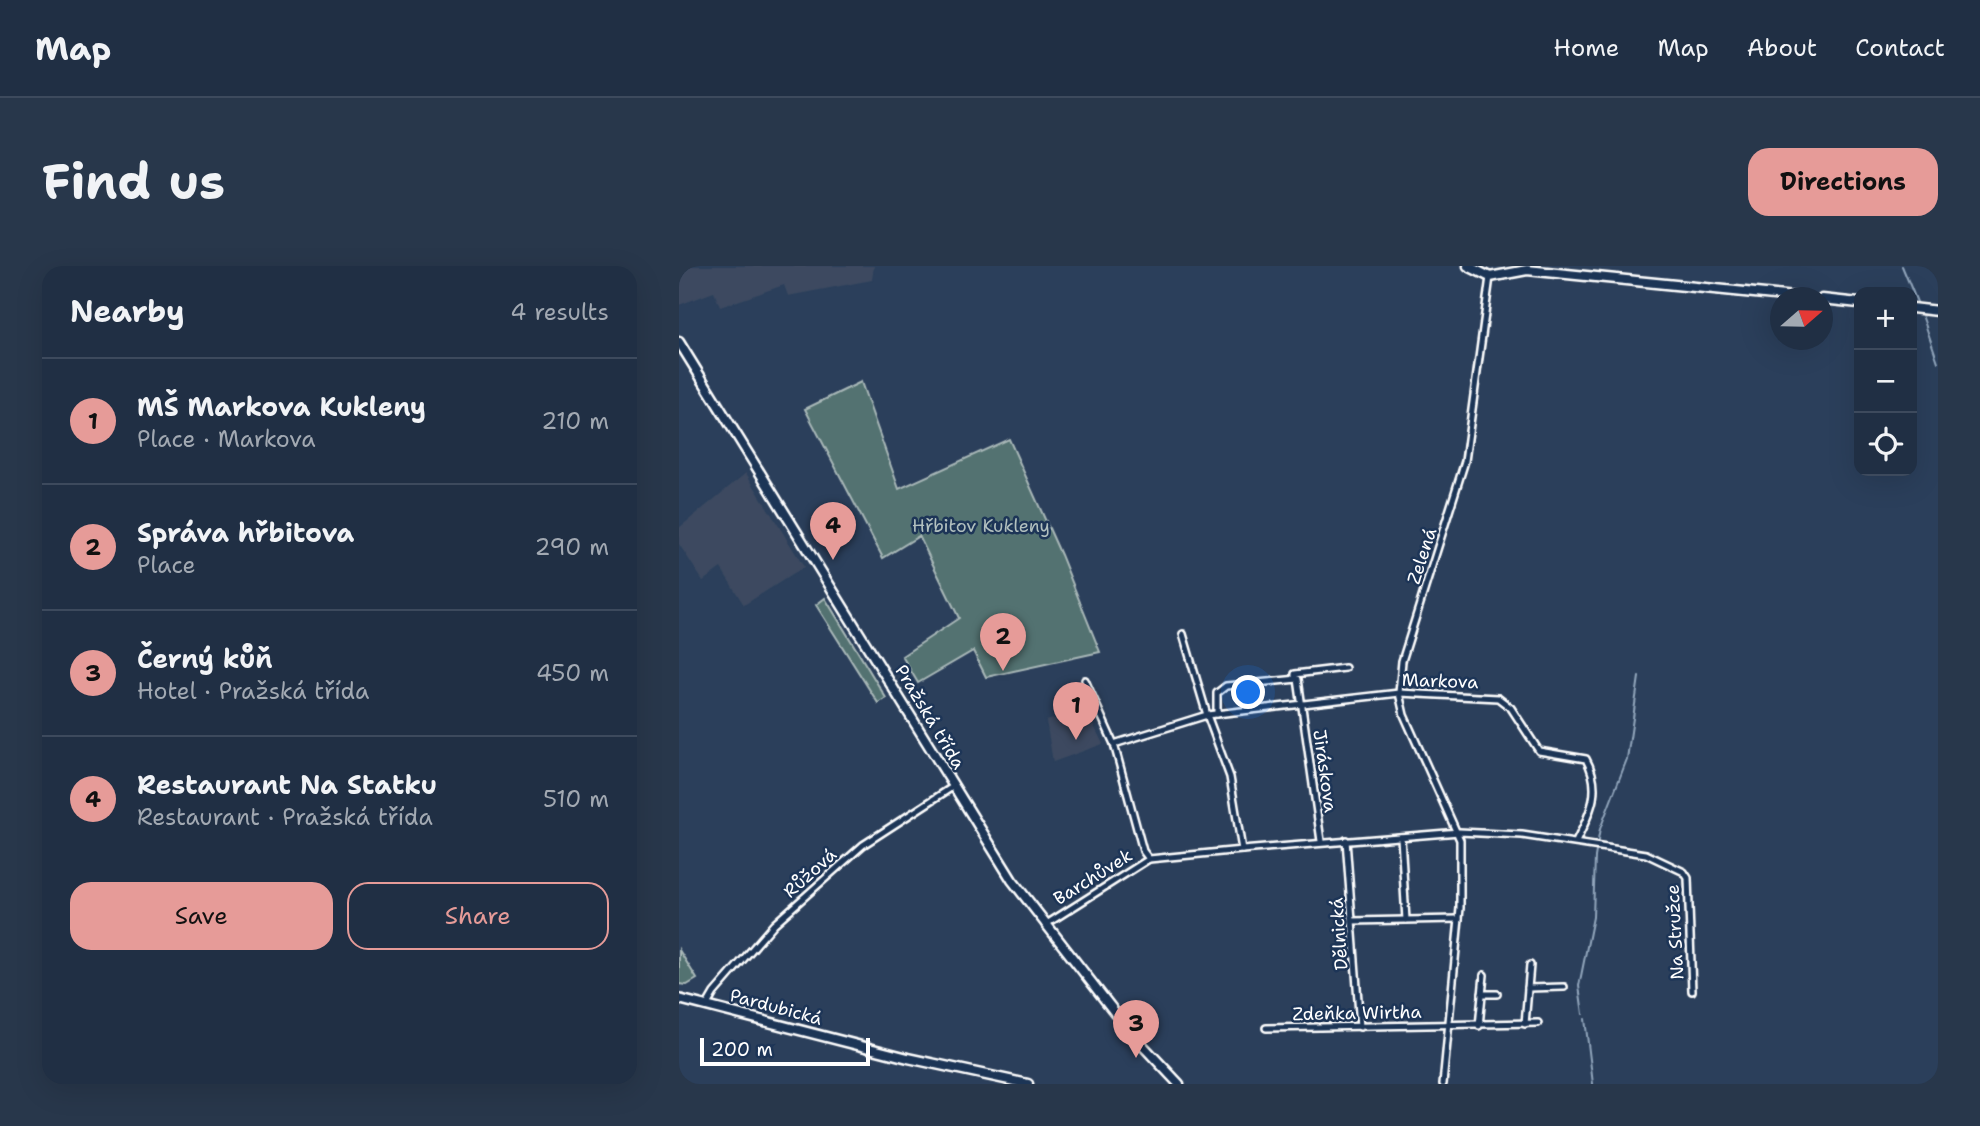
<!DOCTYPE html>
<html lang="en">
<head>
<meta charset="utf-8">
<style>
  :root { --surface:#202f44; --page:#28374b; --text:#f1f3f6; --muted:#a2a9b2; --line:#3d4a5d; --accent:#e69b98 }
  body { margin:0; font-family:"Shantell Sans",sans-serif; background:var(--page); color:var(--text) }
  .controls { position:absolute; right:21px; top:21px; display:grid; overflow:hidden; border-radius:14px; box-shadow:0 7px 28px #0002 }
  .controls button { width:63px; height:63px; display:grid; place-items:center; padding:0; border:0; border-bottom:2px solid var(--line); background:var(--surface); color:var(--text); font:35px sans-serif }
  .compass { position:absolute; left:1091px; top:21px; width:63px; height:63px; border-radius:50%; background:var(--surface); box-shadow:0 7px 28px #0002; rotate:70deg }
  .scale { position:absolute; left:21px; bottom:18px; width:170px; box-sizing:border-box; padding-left:7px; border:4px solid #fff; border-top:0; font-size:19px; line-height:24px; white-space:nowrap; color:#fff; -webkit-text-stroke:5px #1d3557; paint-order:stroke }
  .you { position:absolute; left:570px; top:427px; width:24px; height:24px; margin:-18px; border:5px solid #fff; border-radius:50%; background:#1a73e8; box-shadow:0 0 0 10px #1a73e833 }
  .badge { display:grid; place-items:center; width:46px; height:46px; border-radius:50%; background:var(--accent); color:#111; font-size:23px; font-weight:700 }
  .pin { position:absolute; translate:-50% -58px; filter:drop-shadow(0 2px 4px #0008) }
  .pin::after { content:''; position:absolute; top:37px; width:24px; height:21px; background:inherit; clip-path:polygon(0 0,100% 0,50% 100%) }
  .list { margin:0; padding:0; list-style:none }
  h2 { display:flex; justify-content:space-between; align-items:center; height:91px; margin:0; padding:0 28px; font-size:30px }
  h2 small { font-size:23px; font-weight:400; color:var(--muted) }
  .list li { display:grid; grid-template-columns:46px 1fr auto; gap:21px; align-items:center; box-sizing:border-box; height:126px; padding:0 28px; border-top:2px solid var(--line) }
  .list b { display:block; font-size:26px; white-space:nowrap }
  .list p { margin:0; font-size:23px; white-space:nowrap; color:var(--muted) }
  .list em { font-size:23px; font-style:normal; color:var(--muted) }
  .actions { display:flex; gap:14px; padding:21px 28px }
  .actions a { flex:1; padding:16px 0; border:2px solid var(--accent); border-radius:21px; text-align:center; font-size:24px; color:var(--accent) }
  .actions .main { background:var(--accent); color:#111 }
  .icon { flex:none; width:38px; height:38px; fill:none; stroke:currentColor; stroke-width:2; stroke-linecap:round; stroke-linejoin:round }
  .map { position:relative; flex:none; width:1259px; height:818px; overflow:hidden; border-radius:21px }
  header { display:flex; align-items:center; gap:42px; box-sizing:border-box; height:98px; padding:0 35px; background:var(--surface); border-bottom:2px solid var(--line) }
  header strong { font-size:33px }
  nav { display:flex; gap:38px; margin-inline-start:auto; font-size:24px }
  .intro { display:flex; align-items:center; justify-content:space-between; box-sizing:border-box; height:168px; padding:0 42px }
  h1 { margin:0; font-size:49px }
  .button { padding:18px 32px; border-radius:21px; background:var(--accent); color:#111; font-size:24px; font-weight:700 }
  main { display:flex; gap:42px; padding:0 42px }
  aside { flex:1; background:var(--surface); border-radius:21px; box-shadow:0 7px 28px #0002 }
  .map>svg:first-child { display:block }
</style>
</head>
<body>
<header>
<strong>Map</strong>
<nav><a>Home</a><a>Map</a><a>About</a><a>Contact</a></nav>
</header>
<div class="intro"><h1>Find us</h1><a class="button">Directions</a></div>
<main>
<aside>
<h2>Nearby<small>4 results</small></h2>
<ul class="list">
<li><span class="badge">1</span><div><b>MŠ Markova Kukleny</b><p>Place · Markova</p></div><em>210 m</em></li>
<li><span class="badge">2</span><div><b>Správa hřbitova</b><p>Place</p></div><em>290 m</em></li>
<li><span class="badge">3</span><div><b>Černý kůň</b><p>Hotel · Pražská třída</p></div><em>450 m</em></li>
<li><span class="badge">4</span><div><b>Restaurant Na Statku</b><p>Restaurant · Pražská třída</p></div><em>510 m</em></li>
</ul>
<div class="actions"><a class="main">Save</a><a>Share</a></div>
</aside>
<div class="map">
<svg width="1259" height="818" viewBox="0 0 1259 818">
  <rect width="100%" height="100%" fill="#2b3f5b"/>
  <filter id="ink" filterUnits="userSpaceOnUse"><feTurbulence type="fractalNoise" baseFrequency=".0143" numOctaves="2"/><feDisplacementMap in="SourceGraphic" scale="14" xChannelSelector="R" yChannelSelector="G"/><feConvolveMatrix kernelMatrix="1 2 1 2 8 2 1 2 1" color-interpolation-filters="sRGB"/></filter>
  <g filter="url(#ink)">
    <g fill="#3c4a60">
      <polygon points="0,0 195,0 193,14 109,30 105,19 41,41 35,26 0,39"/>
      <polygon points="67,207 125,301 65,339 42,302 24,315 0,278 0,262"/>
      <polygon points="407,444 424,478 374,496 367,455"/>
    </g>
    <g fill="#537271" stroke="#a9b8b8" stroke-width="2">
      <polygon points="182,116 220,223 330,173 382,289 421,386 307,411 294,385 239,417 223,390 280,352 240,270 204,292 126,143"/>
      <polygon points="146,332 207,432 199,437 137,339"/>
      <polygon points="0,684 18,713 8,719 0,718"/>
    </g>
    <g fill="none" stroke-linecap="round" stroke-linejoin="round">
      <g stroke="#92a6bc" stroke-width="2">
        <polyline points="1223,0 1240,41"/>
        <polyline points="1242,46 1259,96"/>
        <polyline points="904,748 900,720 914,651 916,591 921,563 948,493 960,411"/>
        <polyline points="906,753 914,818"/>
      </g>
      <defs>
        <g id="street">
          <polyline points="504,368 528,449 551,511 563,584 780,566 843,569 967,588 1005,606 1009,612 1013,725"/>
          <polyline points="616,413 616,408 666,402"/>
          <polyline points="406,414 435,478"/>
          <polyline points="538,448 538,427 547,420 619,413 642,575"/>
          <polyline points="722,571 727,654"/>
          <polyline points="667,574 681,761"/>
          <path d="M 470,593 L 464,585 L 435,478 L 528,449 L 720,427 L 819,432 L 832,442 L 860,485 L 907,493 C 924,524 911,547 897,576"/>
          <polyline points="673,655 780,653"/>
          <polyline points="366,659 470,593 563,584"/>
          <polyline points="849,722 885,721"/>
          <polyline points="803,728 818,728"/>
          <polyline points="28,739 35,727 95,658 184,579 275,520"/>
          <polyline points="846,758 851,699"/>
          <polyline points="800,760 805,709"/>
          <polyline points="587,762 859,757"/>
          <polyline points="764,818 781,642 781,574 725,449 720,427 723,395 786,195 811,11"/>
        </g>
        <g id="secondary">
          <polyline points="789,0 811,11 848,4 1125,32"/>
          <polyline points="1143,33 1180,37"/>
          <polyline points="1233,42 1259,45"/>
          <polyline points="0,76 333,614 451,766 500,818"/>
          <polyline points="0,733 229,792 349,818"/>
        </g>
      </defs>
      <use href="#street" stroke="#fff" stroke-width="10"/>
      <use href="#secondary" stroke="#fff" stroke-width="13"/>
      <use href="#street" stroke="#1d3557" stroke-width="5"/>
      <use href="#secondary" stroke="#1d3557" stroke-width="8"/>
    </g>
  </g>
  <g text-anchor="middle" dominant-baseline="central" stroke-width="5" stroke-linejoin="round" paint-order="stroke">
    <g font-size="18" fill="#b2c0bf" stroke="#1d3557">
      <text x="302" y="260">Hřbitov Kukleny</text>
    </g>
    <g font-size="18" fill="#fff" stroke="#1d3557">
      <text transform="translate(743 290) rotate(-72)">Zelená</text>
      <text transform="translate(761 415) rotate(2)">Markova</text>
      <text transform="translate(251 451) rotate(59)">Pražská třída</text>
      <text transform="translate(646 505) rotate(82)">Jiráskova</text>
      <text transform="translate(131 607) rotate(-42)">Růžová</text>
      <text transform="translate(414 611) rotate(-32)">Barchůvek</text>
      <text transform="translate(996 666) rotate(-93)">Na Stružce</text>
      <text transform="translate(660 668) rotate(-94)">Dělnická</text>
      <text transform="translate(97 741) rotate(15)">Pardubická</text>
      <text transform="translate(678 747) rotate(-1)">Zdeňka Wirtha</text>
    </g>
  </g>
</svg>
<div class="controls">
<button>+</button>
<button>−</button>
<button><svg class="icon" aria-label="locate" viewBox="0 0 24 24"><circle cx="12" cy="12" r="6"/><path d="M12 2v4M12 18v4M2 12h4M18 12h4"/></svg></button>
</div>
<svg class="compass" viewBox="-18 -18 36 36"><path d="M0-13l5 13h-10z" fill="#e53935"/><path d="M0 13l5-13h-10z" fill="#a2a9b2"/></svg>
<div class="scale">200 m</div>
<div class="you"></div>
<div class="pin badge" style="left:397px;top:474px">1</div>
<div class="pin badge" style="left:324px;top:405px">2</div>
<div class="pin badge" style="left:457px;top:792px">3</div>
<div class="pin badge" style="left:154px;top:294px">4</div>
</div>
</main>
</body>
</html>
